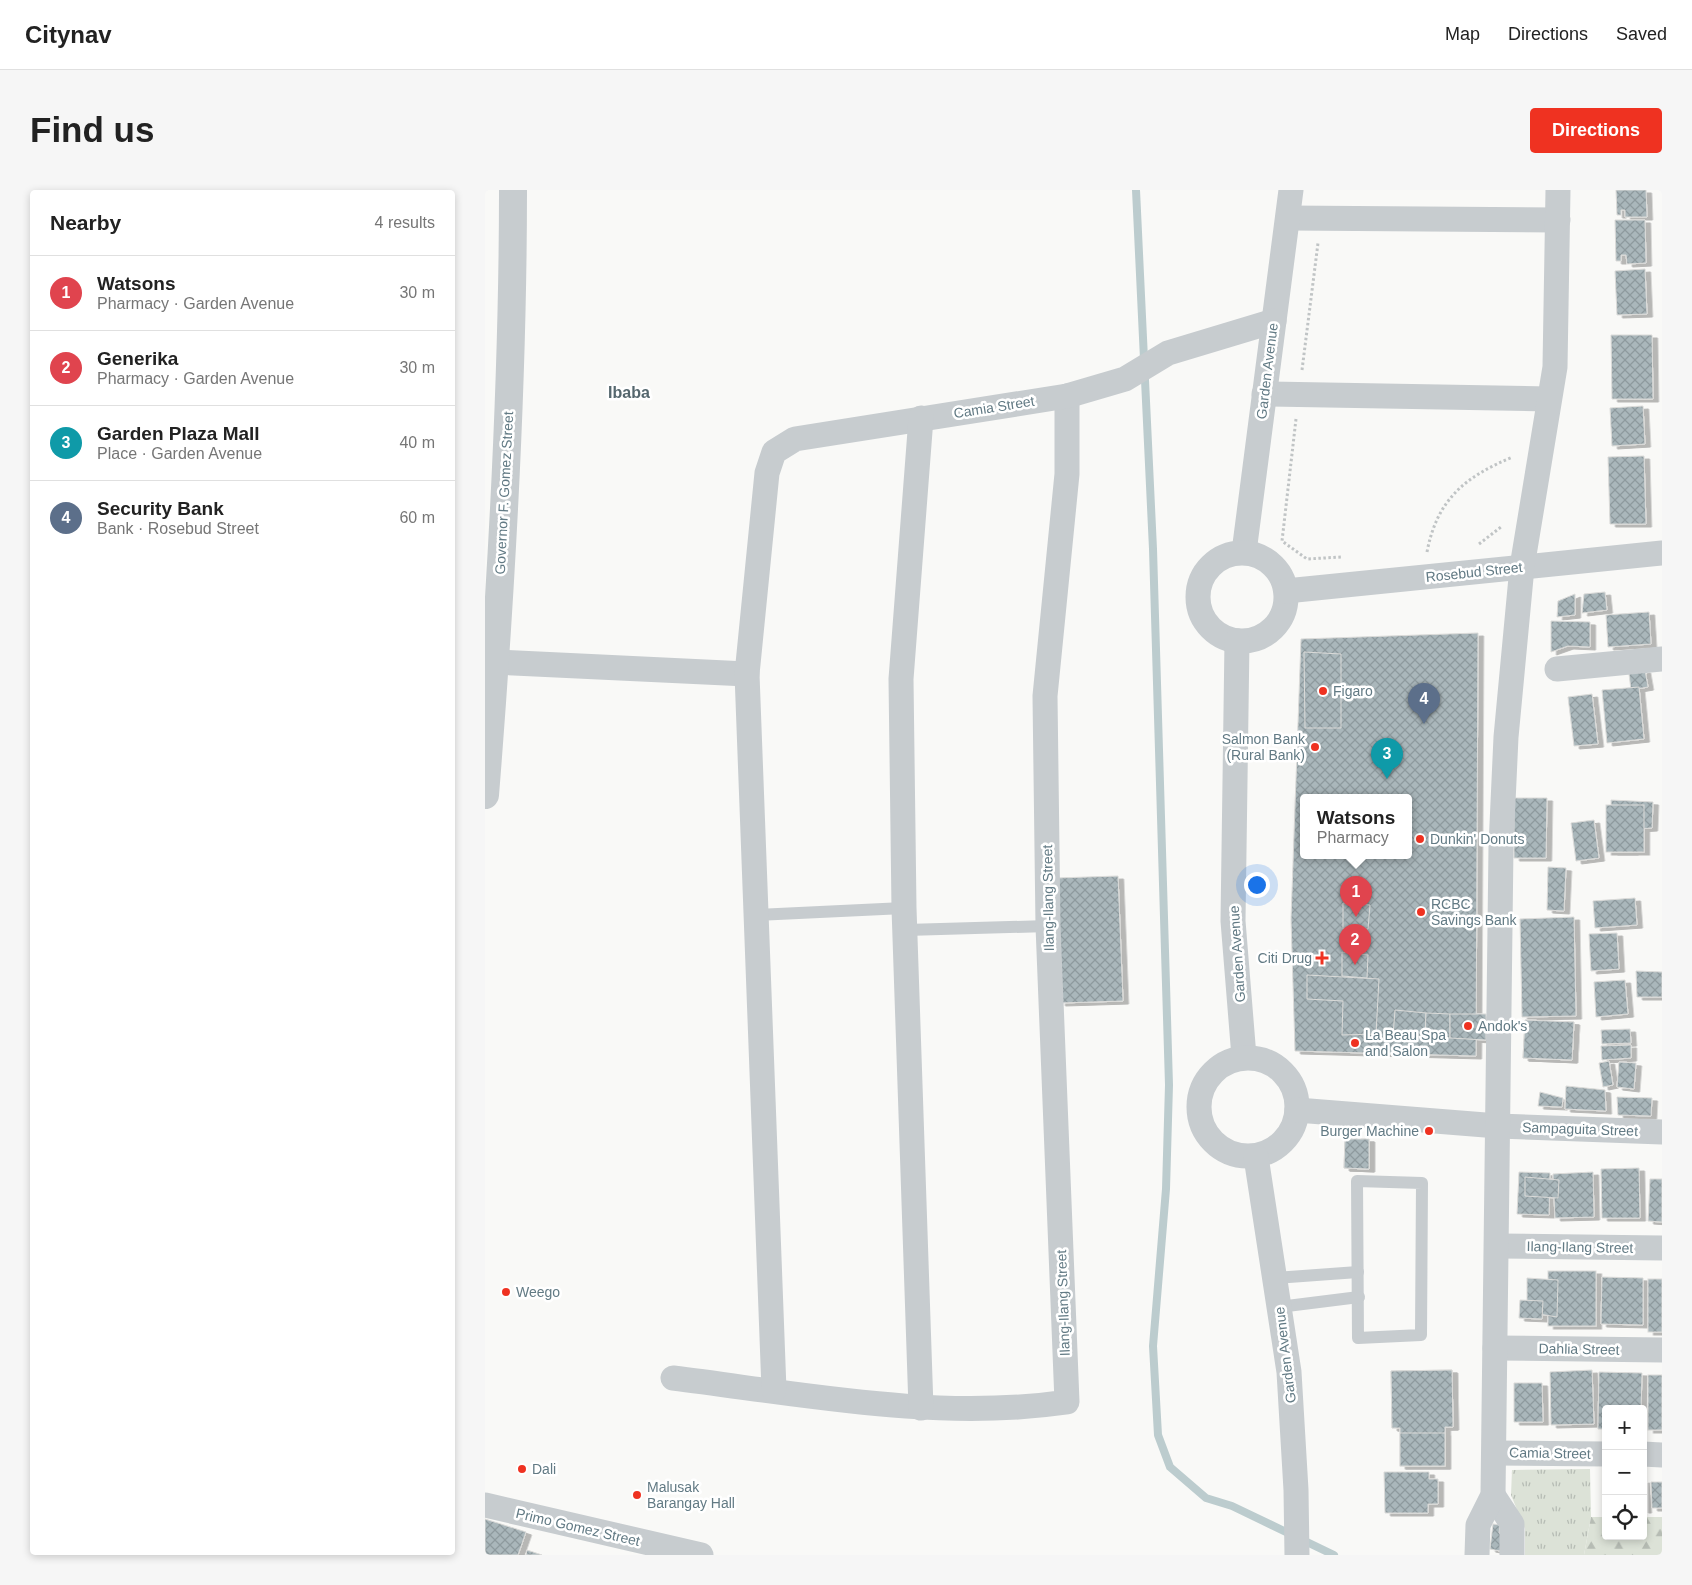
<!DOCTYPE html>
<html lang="en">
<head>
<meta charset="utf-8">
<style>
  :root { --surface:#fff; --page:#f6f6f6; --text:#222; --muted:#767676; --line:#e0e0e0; --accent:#ef3221 }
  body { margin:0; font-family:Arial,sans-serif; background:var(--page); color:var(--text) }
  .controls { position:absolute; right:15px; bottom:15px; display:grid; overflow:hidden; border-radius:5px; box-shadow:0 2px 8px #0003 }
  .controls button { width:45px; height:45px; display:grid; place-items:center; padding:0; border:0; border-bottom:1px solid var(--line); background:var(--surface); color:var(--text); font:25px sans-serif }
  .you { position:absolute; left:771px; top:694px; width:18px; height:18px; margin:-12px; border:4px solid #fff; border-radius:50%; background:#1a73e8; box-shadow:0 0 0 8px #1a73e833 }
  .badge { display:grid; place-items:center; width:32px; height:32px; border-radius:50%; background:var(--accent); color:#fff; font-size:16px; font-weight:700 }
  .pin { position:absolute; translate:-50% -41px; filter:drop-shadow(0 1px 2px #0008) }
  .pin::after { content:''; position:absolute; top:26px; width:18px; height:15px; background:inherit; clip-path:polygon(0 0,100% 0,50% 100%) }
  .popup { position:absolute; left:815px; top:604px; width:112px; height:65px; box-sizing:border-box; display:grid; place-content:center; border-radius:5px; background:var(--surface); filter:drop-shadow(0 1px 4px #0005); font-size:16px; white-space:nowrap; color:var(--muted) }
  .popup b { font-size:19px; color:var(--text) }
  .popup::after { content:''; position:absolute; left:50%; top:100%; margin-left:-10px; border:10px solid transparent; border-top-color:var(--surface) }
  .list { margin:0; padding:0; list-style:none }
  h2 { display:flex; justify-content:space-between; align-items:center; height:65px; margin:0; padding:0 20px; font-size:21px }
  h2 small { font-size:16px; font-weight:400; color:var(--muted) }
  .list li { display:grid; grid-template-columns:32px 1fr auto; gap:15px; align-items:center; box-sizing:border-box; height:75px; padding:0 20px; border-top:1px solid var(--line) }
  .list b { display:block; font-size:19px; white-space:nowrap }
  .list p { margin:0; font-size:16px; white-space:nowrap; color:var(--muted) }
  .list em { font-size:16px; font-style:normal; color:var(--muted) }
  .icon { flex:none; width:28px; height:28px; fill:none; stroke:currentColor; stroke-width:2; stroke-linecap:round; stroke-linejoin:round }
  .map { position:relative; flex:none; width:1177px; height:1365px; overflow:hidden; border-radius:5px }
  header { display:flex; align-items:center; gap:30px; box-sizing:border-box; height:70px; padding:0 25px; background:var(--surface); border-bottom:1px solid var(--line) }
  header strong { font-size:24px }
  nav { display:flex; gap:28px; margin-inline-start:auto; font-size:18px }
  .intro { display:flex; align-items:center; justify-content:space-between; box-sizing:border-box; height:120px; padding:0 30px }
  h1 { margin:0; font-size:35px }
  .button { padding:12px 22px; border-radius:5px; background:var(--accent); color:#fff; font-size:18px; font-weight:700 }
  main { display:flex; gap:30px; padding:0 30px }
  aside { flex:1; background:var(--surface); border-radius:5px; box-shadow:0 2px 8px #0003 }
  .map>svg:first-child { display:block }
</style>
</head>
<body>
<header>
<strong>Citynav</strong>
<nav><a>Map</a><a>Directions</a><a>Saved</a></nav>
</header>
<div class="intro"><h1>Find us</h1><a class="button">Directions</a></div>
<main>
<aside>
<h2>Nearby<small>4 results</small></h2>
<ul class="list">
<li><span class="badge" style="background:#e0444e">1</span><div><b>Watsons</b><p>Pharmacy · Garden Avenue</p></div><em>30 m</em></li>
<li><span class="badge" style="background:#e0444e">2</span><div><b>Generika</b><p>Pharmacy · Garden Avenue</p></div><em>30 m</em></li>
<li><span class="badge" style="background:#0f9aa8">3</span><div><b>Garden Plaza Mall</b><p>Place · Garden Avenue</p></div><em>40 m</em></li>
<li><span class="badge" style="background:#5c6f8a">4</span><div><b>Security Bank</b><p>Bank · Rosebud Street</p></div><em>60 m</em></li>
</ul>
</aside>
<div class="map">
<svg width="1177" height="1365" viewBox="0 0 1177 1365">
  <defs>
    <pattern id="grass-tufts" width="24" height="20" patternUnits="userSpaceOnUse" patternTransform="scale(1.25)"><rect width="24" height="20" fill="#dce2d7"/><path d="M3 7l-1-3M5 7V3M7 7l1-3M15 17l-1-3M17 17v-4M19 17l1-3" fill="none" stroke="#b6bcb4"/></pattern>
    <pattern id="forest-firs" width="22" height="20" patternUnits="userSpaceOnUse" patternTransform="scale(1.25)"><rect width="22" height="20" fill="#dce2d7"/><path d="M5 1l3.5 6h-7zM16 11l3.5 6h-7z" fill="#b6bcb4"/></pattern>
    <pattern id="building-cross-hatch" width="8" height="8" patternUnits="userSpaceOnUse" patternTransform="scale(1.25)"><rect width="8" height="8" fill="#aab7bb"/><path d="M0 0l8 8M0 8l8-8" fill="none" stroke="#8e9a9e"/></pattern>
    <filter id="shadow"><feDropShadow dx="5.5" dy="3" stdDeviation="0" flood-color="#0004"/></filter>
  </defs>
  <rect width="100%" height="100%" fill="#f9f9f7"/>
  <polygon fill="url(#grass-tufts)" points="1105,1279 1106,1327 1099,1365 1040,1365 1040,1339 1026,1305 1027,1280"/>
  <polygon fill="url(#forest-firs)" points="1106,1327 1121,1327 1121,1346 1158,1346 1158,1327 1177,1327 1177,1365 1099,1365"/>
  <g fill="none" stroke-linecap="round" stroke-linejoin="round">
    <polyline stroke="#bcccce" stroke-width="8" points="651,0 668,359 684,895 681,999 668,1156 673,1245 685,1277 721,1308 747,1316 849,1365"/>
  </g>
  <g fill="url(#building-cross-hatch)" stroke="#dbdbd9" fill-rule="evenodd" filter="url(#shadow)">
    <polygon points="1131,0 1161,0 1162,27 1140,27 1140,20 1136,20 1136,25 1132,25"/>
    <polygon points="1130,30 1160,30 1161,73 1142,74 1141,65 1136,65 1136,71 1131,71"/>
    <polygon points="1160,79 1162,124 1132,125 1130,81"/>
    <polygon points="1126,145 1167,145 1168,209 1127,209"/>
    <polygon points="1158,216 1160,254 1127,256 1125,218"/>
    <polygon points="1159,266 1161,334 1125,334 1123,267"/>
    <polygon points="1120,402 1122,420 1097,423 1099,404"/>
    <polygon points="1090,404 1090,425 1072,427 1073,411"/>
    <polygon points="1164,422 1166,454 1123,457 1121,425"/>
    <polygon points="1066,431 1105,432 1105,457 1083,456 1066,462"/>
    <path d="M 993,443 L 991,866 L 810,861 L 806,729 L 816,449 ZM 818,608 L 924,608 L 924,666 L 818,666 Z"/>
    <polygon points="819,462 856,464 856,538 820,538"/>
    <polygon points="1160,480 1163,497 1146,500 1144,484"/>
    <polygon points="1154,497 1159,549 1122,553 1117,500"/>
    <polygon points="1107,504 1113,554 1089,556 1083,507"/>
    <polygon points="1029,608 1062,608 1061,668 1029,668"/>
    <polygon points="1126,610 1168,612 1167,638 1149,639 1148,662 1127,662"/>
    <rect x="1121" y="615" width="38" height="47"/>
    <polygon points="1109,630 1114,668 1091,671 1086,633"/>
    <polygon points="1063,677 1081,678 1079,721 1062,720"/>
    <polygon points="633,686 638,811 575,813 571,688"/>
    <polygon points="1150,708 1152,735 1110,738 1108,711"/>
    <polygon points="858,713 885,715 883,739 858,739"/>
    <polygon points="1089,727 1091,826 1037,827 1035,729"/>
    <polygon points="1132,743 1134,779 1106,781 1104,744"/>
    <polygon points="857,762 883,765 882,788 857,786"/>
    <polygon points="1151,781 1177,782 1177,807 1152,807"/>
    <polygon points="822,785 894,789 891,844 857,845 858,811 822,809"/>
    <polygon points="1140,790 1143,824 1111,827 1109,792"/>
    <polygon points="910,820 941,823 940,847 908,846"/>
    <polygon points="941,823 965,824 965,848 940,847"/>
    <polygon points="965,824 1001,824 1001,850 965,848"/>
    <polygon points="1040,830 1089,832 1087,870 1038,868"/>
    <polygon points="1040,830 1089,832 1087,870 1038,868"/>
    <polygon points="1145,839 1146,853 1117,854 1116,840"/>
    <polygon points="1146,855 1146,868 1117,870 1116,856"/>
    <polygon points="1124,871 1128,895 1118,897 1114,873"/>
    <polygon points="1134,872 1151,873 1149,899 1132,897"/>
    <polygon points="1081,896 1120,900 1121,921 1080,919"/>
    <polygon points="1055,902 1078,908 1077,917 1053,916"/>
    <polygon points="1132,907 1167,908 1166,926 1133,925"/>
    <polygon points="860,949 884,949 884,979 859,978"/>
    <polygon points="860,949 884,949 884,979 859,978"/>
    <polygon points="1154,978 1155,1028 1117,1028 1116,979"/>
    <polygon points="1034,982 1065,983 1064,1025 1032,1024"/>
    <polygon points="1108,982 1109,1027 1070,1028 1068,984"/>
    <polygon points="1040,987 1074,990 1073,1008 1040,1006"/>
    <polygon points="1165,989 1177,989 1177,1032 1163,1031"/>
    <rect x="1063" y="1081" width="48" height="55"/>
    <polygon points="1117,1087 1158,1088 1158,1135 1116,1134"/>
    <polygon points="1042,1088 1073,1090 1072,1127 1042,1122"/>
    <rect x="1163" y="1089" width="14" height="53"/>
    <polygon points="1035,1110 1058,1111 1057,1129 1034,1128"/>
    <polygon points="967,1180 968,1237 907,1238 906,1181"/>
    <polygon points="967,1180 968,1237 960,1237 960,1276 915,1276 915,1238 907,1238 906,1181"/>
    <polygon points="1107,1180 1109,1234 1066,1235 1065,1182"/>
    <polygon points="1114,1182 1157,1183 1156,1219 1121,1219 1121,1239 1113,1239"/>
    <rect x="1163" y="1185" width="14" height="55"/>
    <polygon points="1029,1193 1057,1193 1058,1232 1029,1232"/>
    <rect x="915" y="1243" width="45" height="33"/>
    <polygon points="899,1282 944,1282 944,1289 953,1289 953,1314 943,1314 943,1323 900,1323"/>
    <polygon points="1159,1290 1161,1320 1158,1320 1158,1290"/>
    <polygon points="1166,1292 1177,1292 1177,1318 1167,1318"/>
    <polygon points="0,1329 41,1342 33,1365 0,1365"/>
    <polygon points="1008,1334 1015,1335 1014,1343 1019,1345 1015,1361 1005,1359"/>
    <polygon points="42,1360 57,1365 41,1365"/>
  </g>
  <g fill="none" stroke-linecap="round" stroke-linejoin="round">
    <g stroke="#c0c4c5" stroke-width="3" stroke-dasharray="2.5 2.5" stroke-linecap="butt">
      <polyline points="817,180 833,53"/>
      <polyline points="811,229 797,351 822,369 856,367"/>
      <polyline points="994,354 1016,337"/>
      <path d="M 942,362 C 952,309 981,286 1028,267"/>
    </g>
    <g stroke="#c7cccf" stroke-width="12">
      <polyline points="271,725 419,718"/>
      <polyline points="421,740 563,736"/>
      <polygon points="872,991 937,993 936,1145 873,1148"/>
      <polyline points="790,1088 873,1082"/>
      <polyline points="794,1117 874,1107"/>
    </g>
    <g stroke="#c7cccf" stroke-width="25">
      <polyline points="803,28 1073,30"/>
      <polyline points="779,204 1064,209"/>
      <polyline points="759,362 806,0"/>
      <circle cx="757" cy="407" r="44"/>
      <polyline points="801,401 1177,363"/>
      <polyline points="752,451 748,731 759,867"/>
      <polyline points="10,472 262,484"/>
      <polyline points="1072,479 1177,469"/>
      <circle cx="763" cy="917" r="49"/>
      <polyline points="812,920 1013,936 1177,942"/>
      <polyline points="771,967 804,1182 811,1300 812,1365"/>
      <polyline points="1013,1056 1177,1058"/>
      <polyline points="1010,1158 1177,1160"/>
      <path d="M 188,1188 C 317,1204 452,1231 582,1212 L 563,736 L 560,506 L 582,284 L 582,206"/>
      <polyline points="289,1200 262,484 282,283 289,262 310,249 582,206 640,189 683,163 789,131"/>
      <polyline points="436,1218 419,718 416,489 436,228"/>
      <polyline points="1009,1263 1121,1264"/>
      <polyline points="1158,1264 1177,1265"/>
      <polyline points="1008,1305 1027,1334 1027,1365"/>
      <polyline points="0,1315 216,1365"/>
      <polyline points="992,1365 993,1335 1008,1305 1016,656 1021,547 1037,377 1070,177 1073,0"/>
    </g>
    <path stroke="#c7cccf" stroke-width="28" d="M 0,605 C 16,404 28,202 28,0"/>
  </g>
  <g fill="#ef3221" stroke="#fff" stroke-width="2">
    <circle cx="838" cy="501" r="5"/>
    <circle cx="830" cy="557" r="5"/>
    <circle cx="935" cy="649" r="5"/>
    <circle cx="936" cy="722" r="5"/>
    <path d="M834.5 760.5h5v5h5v5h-5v5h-5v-5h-5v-5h5z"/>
    <circle cx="983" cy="836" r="5"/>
    <circle cx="870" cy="853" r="5"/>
    <circle cx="944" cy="941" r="5"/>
    <circle cx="21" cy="1102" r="5"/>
    <circle cx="37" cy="1279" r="5"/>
    <circle cx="152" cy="1305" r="5"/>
  </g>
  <g text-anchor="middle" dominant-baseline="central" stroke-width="5" stroke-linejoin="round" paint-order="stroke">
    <g font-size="14" fill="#627a84" stroke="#fff">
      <text transform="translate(782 181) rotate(-83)">Garden Avenue</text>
      <text transform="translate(509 217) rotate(-9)">Camia Street</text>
      <text transform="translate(19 303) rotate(-87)">Governor F. Gomez Street</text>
      <text transform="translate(989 382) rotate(-6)">Rosebud Street</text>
      <text transform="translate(563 708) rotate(-91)">Ilang-Ilang Street</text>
      <text transform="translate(752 764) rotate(-94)">Garden Avenue</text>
      <text transform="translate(1095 939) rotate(2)">Sampaguita Street</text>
      <text transform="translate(1095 1057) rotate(1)">Ilang-Ilang Street</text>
      <text transform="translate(578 1113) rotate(-92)">Ilang-Ilang Street</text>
      <text transform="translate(1094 1159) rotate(1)">Dahlia Street</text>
      <text transform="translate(800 1165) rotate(-97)">Garden Avenue</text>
      <text transform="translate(1065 1263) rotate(1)">Camia Street</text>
      <text transform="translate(93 1337) rotate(13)">Primo Gomez Street</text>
    </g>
    <g font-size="14" fill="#627a84" stroke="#fff" text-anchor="start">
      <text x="848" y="501">Figaro</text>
      <text x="820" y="549" text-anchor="end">Salmon Bank<tspan x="820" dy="16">(Rural Bank)</tspan></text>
      <text x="945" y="649">Dunkin' Donuts</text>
      <text x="946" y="714">RCBC<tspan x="946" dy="16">Savings Bank</tspan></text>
      <text x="827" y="768" text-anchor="end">Citi Drug</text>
      <text x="993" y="836">Andok's</text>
      <text x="880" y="845">La Beau Spa<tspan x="880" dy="16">and Salon</tspan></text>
      <text x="934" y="941" text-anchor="end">Burger Machine</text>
      <text x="31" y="1102">Weego</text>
      <text x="47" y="1279">Dali</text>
      <text x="162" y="1297">Malusak<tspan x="162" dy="16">Barangay Hall</tspan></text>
    </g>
    <g font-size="16" font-weight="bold" fill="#55676e" stroke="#fff">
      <text x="144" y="202">Ibaba</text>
    </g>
  </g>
</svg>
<div class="controls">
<button>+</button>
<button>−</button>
<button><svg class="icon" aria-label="locate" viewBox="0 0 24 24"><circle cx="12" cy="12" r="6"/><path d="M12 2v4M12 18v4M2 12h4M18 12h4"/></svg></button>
</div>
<div class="you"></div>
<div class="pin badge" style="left:871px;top:727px;background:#e0444e">1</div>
<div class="popup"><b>Watsons</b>Pharmacy</div>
<div class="pin badge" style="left:870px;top:775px;background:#e0444e">2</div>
<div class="pin badge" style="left:902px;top:589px;background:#0f9aa8">3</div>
<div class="pin badge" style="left:939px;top:534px;background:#5c6f8a">4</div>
</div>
</main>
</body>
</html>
